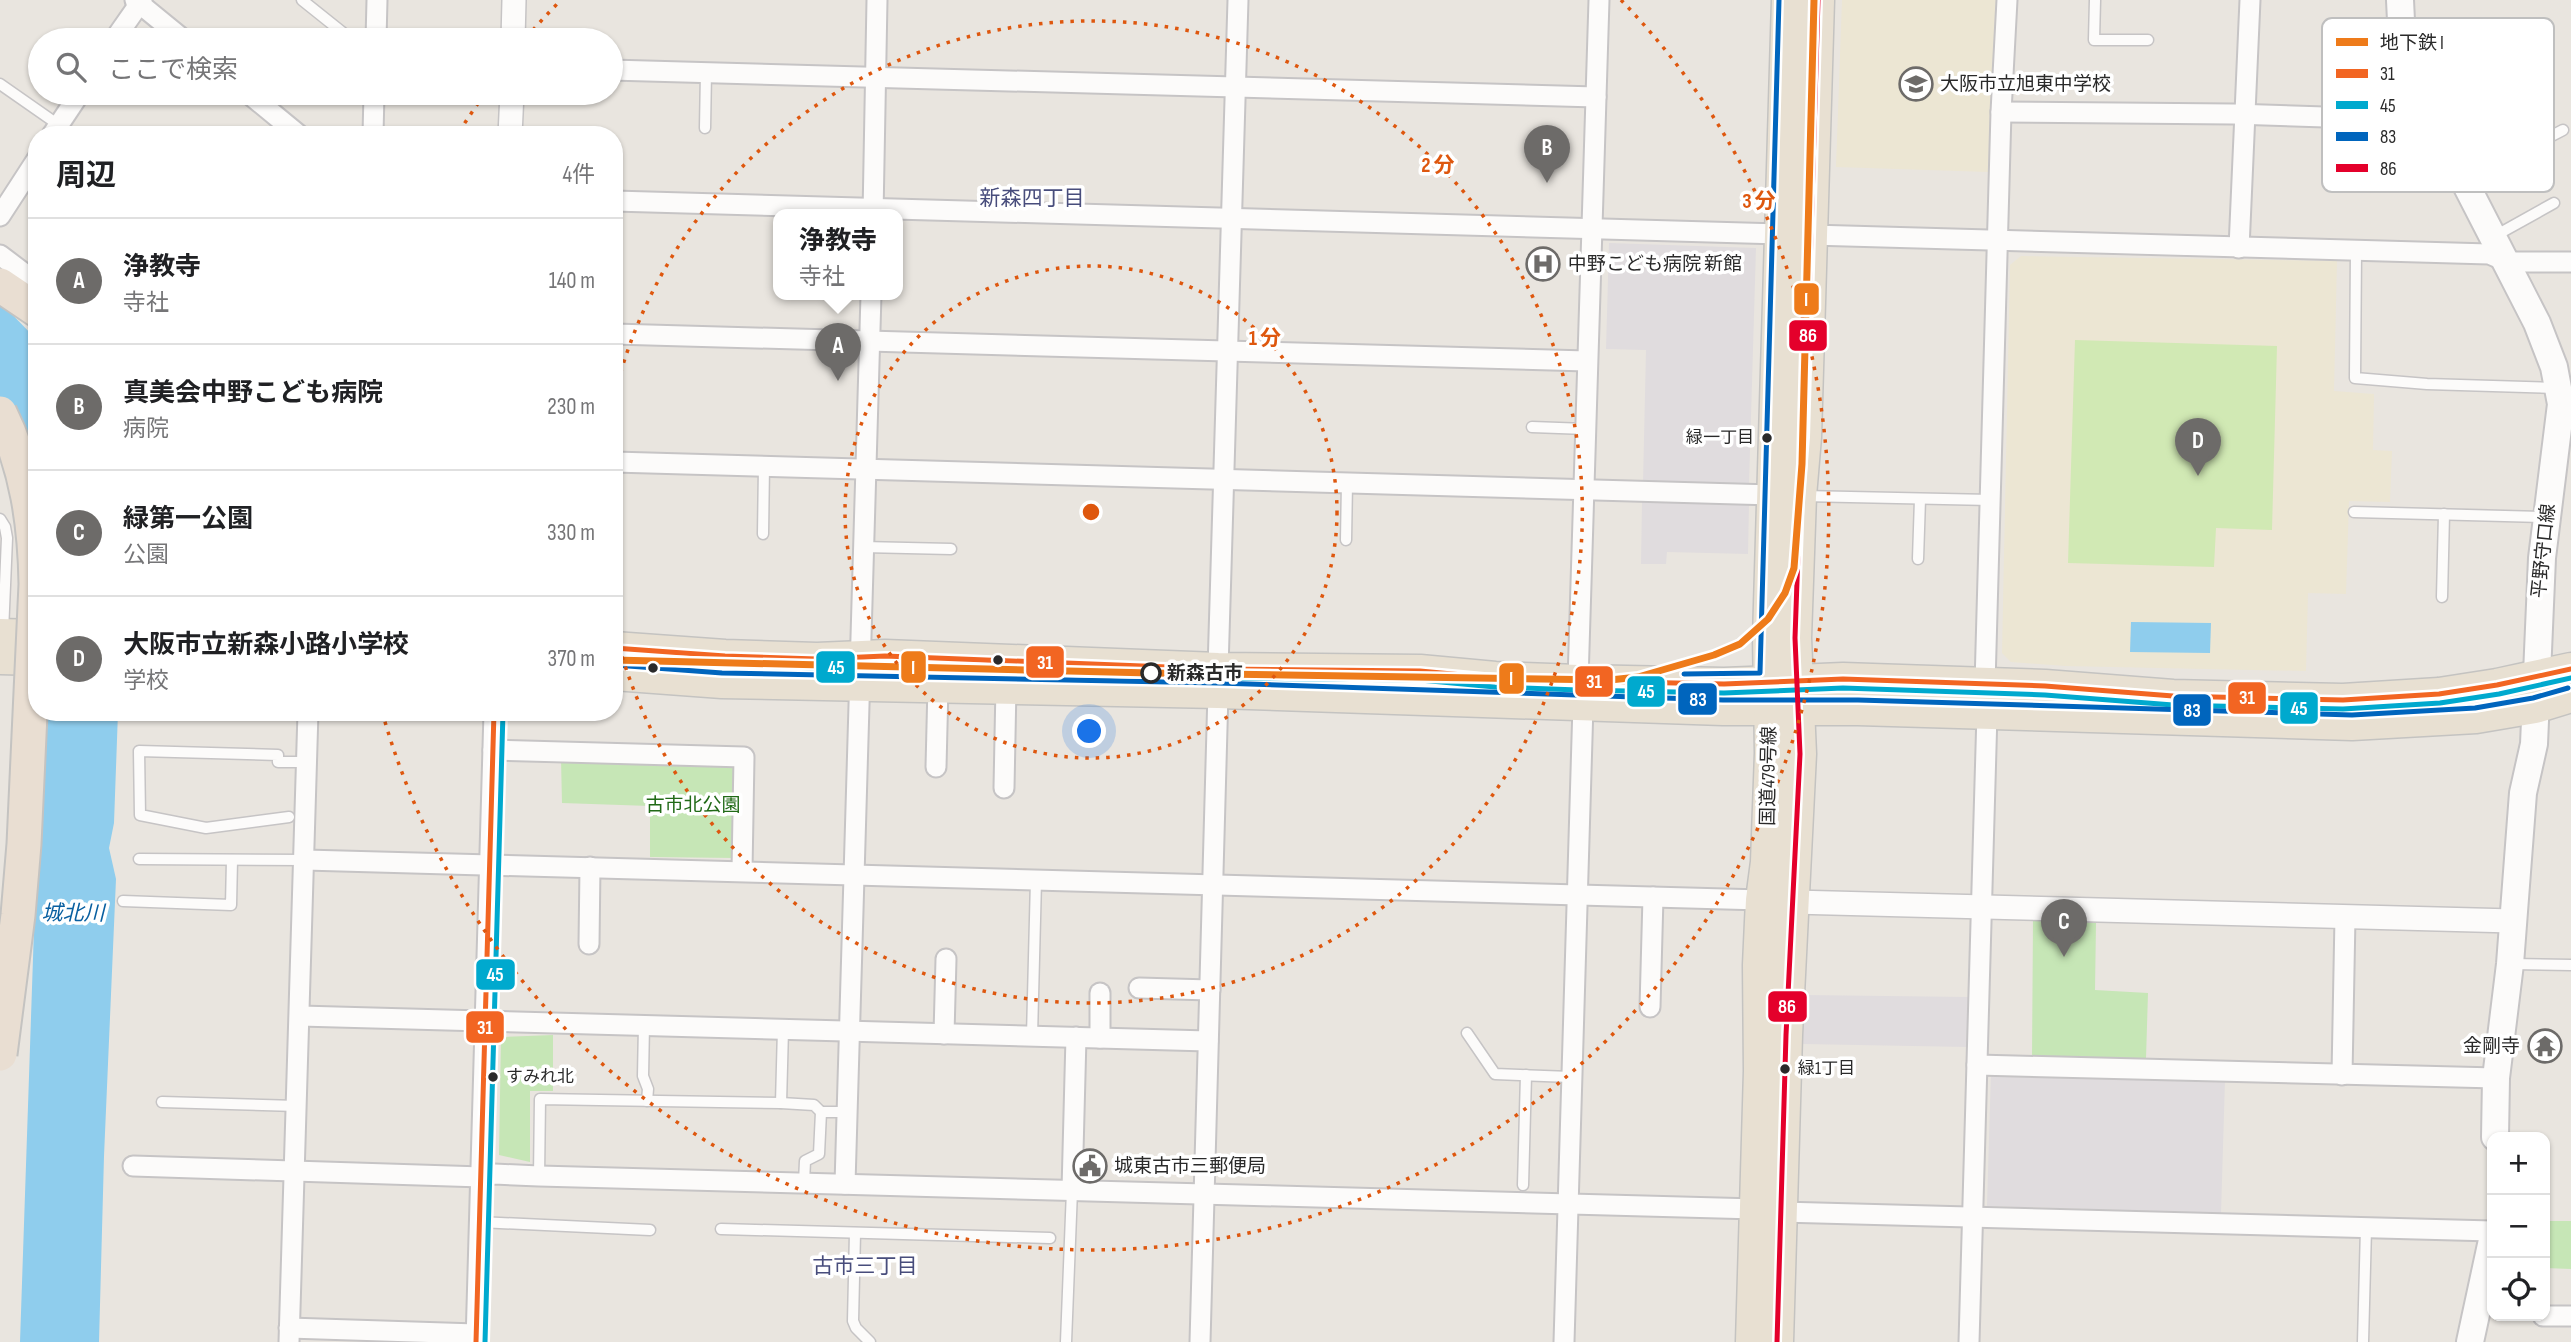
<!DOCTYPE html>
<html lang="ja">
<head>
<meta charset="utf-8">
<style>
  :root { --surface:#fff; --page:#f2f2f2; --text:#202124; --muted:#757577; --line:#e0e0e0; --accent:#6d6b69 }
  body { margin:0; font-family:"Sofia Sans Condensed","Noto Sans JP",sans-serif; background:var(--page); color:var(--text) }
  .controls { position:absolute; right:21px; bottom:21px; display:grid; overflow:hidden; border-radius:14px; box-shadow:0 2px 5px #0004 }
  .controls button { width:63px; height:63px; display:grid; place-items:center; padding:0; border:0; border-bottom:2px solid var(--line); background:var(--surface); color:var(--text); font:35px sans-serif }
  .you { position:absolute; left:1090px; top:732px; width:24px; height:24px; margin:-18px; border:5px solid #fff; border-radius:50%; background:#1a73e8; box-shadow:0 0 0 10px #1a73e833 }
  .badge { display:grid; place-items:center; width:46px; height:46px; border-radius:50%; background:var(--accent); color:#fff; font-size:23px; font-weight:700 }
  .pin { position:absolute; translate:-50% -58px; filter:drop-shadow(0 2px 4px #0008) }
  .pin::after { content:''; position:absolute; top:37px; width:24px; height:21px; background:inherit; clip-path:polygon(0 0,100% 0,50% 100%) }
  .popup { position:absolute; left:773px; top:209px; width:130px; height:91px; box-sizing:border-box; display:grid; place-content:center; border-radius:14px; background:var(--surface); filter:drop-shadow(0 2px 5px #0005); font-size:23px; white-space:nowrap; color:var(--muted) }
  .popup b { font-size:26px; color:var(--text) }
  .popup::after { content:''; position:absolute; left:50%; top:100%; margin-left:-14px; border:14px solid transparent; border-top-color:var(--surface) }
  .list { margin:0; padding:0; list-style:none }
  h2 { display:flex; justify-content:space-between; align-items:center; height:91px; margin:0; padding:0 28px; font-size:30px }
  h2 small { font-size:23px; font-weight:400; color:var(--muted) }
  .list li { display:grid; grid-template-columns:46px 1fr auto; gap:21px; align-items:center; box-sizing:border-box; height:126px; padding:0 28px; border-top:2px solid var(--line) }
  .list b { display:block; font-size:26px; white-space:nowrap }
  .list p { margin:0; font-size:23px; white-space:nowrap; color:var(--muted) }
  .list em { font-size:23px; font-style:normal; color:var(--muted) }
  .icon { flex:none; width:38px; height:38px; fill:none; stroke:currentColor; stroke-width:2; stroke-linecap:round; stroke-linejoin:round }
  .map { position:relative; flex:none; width:2571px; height:1342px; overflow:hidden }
  .search { position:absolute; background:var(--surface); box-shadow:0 2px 5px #0004; left:28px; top:28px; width:595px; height:77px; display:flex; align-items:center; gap:18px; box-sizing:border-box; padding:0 24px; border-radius:38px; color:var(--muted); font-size:26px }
  .panel { position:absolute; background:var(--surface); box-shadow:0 2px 5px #0004; left:28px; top:126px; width:595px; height:595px; border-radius:28px }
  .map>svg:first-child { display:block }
</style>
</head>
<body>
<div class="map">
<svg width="2571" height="1342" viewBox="0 0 2571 1342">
  <rect width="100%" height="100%" fill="#e9e5df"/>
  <g fill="#e0dcde">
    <polygon points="1609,243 1756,248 1749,484 1643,483 1646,350 1606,349"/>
    <polygon points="1642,502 1749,504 1748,554 1667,552 1666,564 1641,564"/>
    <polygon points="1803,995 1969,997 1968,1047 1802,1044"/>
    <polygon points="1991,1072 2225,1079 2221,1213 1987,1206"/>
  </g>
  <g fill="#ece6d3">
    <polygon points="1842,0 1997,0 1989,172 1836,167"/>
    <polygon points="2021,256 2337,261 2334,391 2374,394 2373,450 2392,451 2390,502 2349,501 2346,594 2308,593 2306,671 2065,666 2011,662 2002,653 2010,265"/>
  </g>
  <g fill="#c6e6b6">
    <polygon points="561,759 727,763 737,772 736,858 650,857 650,806 562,803"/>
    <polygon points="2033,919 2096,923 2095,990 2148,993 2146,1059 2032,1058"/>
    <polygon points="553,1035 553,1091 530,1091 530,1162 499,1155 501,1037"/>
    <polygon points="2545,1221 2571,1221 2571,1269 2545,1268"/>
  </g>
  <polygon fill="#d1e9b4" points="2075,340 2277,346 2272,530 2216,528 2214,567 2068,563"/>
  <g fill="#8fcded">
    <polygon points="0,302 37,340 37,492 0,407"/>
    <polygon points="2131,622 2211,623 2210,653 2130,652"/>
    <polygon points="44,712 118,712 114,823 109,848 116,879 104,1156 99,1342 20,1342 34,929 31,928"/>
  </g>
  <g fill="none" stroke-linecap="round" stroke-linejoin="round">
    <defs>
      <g id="service">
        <polyline points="302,0 352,40"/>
        <polyline points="2095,0 2094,40 2148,40"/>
        <polyline points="0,84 73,135"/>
        <polyline points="705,128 706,72"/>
        <polyline points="2465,181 2563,130"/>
        <polyline points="2493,237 2554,203"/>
        <polyline points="2356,251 2355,378 2427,384 2556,388"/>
        <polyline points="1532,427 1586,429"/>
        <polyline points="1803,496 1991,500"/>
        <polyline points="2354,512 2546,517"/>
        <polyline points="0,519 5,527 7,538 3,632"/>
        <polyline points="763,534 764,466"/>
        <polyline points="1346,540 1347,483"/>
        <polyline points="863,547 951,549"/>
        <polyline points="1918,559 1920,499"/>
        <polyline points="2442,597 2444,514"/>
        <polyline points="289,817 206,828 140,815 139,751 278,755 278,762 307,762"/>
        <polyline points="139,859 305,860"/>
        <polyline points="123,901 231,905 232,860"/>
        <polyline points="2512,964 2571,965"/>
        <polyline points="644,1025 643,1076 648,1089 647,1101"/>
        <polyline points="1467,1033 1495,1074 1571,1077"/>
        <polyline points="1032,1036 1036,880"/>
        <polyline points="162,1102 297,1106"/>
        <polyline points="781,1103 783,1029"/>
        <polyline points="821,1112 847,1112"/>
        <polyline points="539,1176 540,1099 781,1103 814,1105 821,1112 819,1154 805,1161 804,1183"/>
        <polyline points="1523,1185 1526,1075"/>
        <polyline points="479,1222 650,1230"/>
        <polyline points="721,1229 1050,1238"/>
        <polyline points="855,1233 853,1321 856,1328 870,1342"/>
        <polyline points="1066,1342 1072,1190"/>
        <polyline points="2363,1342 2366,1228"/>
      </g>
      <g id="minor">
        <polyline points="135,0 184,40"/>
        <polyline points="114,40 142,0"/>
        <polyline points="376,40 377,0"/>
        <polyline points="611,70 1596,97"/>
        <polyline points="248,93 299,135"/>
        <polyline points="2001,112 2233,114 2418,120 2431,117 2538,60"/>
        <polyline points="52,135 80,93"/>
        <polyline points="373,135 374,93"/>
        <polyline points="614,201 1781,234"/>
        <polyline points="873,215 877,0"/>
        <polyline points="0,216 37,159"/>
        <polyline points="1811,235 2489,254 2508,262 2571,262"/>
        <polyline points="2239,248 2250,0"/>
        <polyline points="0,255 37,283"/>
        <polyline points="614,334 1587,361"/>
        <polyline points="614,462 1773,495"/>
        <polyline points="1218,669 1238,0"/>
        <polyline points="1578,681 1599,0"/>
        <polyline points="1985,684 2001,112 2007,0"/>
        <polyline points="493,750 744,757 742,871"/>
        <polyline points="936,767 938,686"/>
        <polyline points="1004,788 1006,686"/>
        <polyline points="305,860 1762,900"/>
        <polyline points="589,944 590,867"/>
        <polyline points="1139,988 1210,990"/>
        <polyline points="1650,1007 1653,897"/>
        <polyline points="300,1016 1208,1041"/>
        <polyline points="944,1034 946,959"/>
        <polyline points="1100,1038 1100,993"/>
        <polyline points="1977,1065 2496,1078"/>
        <polyline points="2342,1075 2345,917"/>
        <polyline points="133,1166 482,1177 494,1174 539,1176 1756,1209"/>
        <polyline points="845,1184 871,295"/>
        <polyline points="1072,1190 1076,1037"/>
        <polyline points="1781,1212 2492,1231"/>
        <polyline points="2543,1316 2571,1316"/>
        <polyline points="289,1328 476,1334"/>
        <polyline points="289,1342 308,712"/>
        <polyline points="476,1342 494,712"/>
        <polyline points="1200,1342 1218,692"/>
        <polyline points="1564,1342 1583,705"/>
        <polyline points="1969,1342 1987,713"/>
      </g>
      <g id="tertiary">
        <polyline points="513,40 514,0"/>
        <polyline points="510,135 512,93"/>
        <polyline points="1793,902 2513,921"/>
      </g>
      <g id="secondary">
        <polyline points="2400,0 2403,62 2537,323 2554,367 2561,404 2542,558 2534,744 2523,793 2510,964 2496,1078 2495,1137"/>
        <polyline points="2470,1342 2492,1240"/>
      </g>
      <g id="trunk">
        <polyline points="0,635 37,636"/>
        <polyline points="614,648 725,656 817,659 885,656 1218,669 1420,671 1495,678 1578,681 1724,684 1843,679 2045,686 2173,696 2343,700 2439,694 2497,685 2571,669"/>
        <polyline points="0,658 37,659"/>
        <polyline points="614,674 722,682 1218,692 1723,709 1858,709 2352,724 2476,717 2535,707 2571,696"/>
        <polyline points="1752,1342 1760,1071 1759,965 1762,900 1767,862 1771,753 1769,638 1788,0"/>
        <polyline points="1777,1342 1786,1035 1800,754 1795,638 1800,496 1805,437 1818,0"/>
      </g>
      <polyline id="motorway" points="0,285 37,310"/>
    </defs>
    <use href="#service" stroke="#c6c4c5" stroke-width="13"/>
    <use href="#minor" stroke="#c6c4c5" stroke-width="23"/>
    <use href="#tertiary" stroke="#c6c4c5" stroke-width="26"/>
    <use href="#secondary" stroke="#c6c4c5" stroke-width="30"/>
    <use href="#trunk" stroke="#c4c3c1" stroke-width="35"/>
    <use href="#motorway" stroke="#c4c3c1" stroke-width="37"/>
    <use href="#service" stroke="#fcfbfa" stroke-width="10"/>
    <use href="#minor" stroke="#fcfbfa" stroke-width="19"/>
    <use href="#tertiary" stroke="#fcfbfa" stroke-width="23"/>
    <use href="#secondary" stroke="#fcfbfa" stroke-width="26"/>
    <use href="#trunk" stroke="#e8e0d2" stroke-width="32"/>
    <use href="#motorway" stroke="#e9ded2" stroke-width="33"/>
    <defs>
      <path id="motorway-bridge" d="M 0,413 C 27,467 35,524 36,584 L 24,844 L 18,915 L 0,1054"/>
    </defs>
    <use href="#motorway-bridge" stroke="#c4c3c1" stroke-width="37" stroke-linecap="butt"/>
    <use href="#motorway-bridge" stroke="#e9ded2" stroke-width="33"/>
    <defs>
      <g id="bus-1">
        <polyline points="614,648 725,656 817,659 885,656 1218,669 1420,671 1495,678 1578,681 1724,684 1843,679 2045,686 2173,696 2343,700 2439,694 2497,685 2571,669"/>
        <polyline points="476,1342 494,712"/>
      </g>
      <g id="bus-2">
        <polyline points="614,657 724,665 817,668 885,665 1218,678 1420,680 1495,687 1578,690 1724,693 1843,688 2045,695 2173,705 2343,709 2440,703 2499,694 2571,678"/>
        <polyline points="485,1342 503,712"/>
      </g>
      <g id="bus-3">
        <polyline points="615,665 722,673 1218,683 1723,700 1858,700 2352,715 2475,708 2533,698 2568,688"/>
        <polyline points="1684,674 1760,673 1779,0"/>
      </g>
      <polyline id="bus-4" points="1777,1342 1786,1035 1800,754 1795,638 1800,496 1805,437 1818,0"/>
    </defs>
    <use href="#bus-1" stroke="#fff" stroke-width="10"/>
    <use href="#bus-2" stroke="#fff" stroke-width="10"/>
    <use href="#bus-3" stroke="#fff" stroke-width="10"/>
    <use href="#bus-4" stroke="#fff" stroke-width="10"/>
    <use href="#bus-1" stroke="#f26522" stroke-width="5"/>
    <use href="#bus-2" stroke="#00a9ce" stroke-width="5"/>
    <use href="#bus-3" stroke="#0065bd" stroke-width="5"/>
    <use href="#bus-4" stroke="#e4002b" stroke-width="5"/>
    <defs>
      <polyline id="metro-1" points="614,660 1151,673 1610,680 1638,677 1714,655 1740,644 1768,619 1785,593 1794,568 1802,464 1814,0"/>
    </defs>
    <use href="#metro-1" stroke="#fff" stroke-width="12"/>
    <use href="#metro-1" stroke="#ee7b1a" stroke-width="7"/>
  </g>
  <g fill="none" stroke="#de570e" stroke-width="3.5" stroke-dasharray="3.5 7">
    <circle cx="1091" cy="512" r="246"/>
    <path d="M615 393A491 491 0 1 1 615 631"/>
    <path d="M459 132A737 737 0 0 1 484 95M526 38A737 737 0 0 1 561 0M1621 0A737 737 0 1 1 383 715"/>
  </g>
  <defs>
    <symbol id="school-ring" viewBox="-11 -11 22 22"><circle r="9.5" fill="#fff" stroke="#6d6b69" stroke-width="1.5"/><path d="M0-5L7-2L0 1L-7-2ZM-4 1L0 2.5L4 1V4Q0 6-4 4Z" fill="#6d6b69"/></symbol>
    <symbol id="hospital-ring" viewBox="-11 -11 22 22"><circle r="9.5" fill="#fff" stroke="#6d6b69" stroke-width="1.5"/><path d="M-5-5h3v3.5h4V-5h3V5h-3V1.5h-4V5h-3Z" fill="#6d6b69"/></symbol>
    <symbol id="temple-ring" viewBox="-11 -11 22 22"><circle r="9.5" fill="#fff" stroke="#6d6b69" stroke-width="1.5"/><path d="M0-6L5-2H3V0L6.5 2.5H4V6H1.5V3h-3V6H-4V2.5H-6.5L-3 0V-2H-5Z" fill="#6d6b69"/></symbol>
    <symbol id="civic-ring" viewBox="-11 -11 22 22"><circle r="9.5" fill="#fff" stroke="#6d6b69" stroke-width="1.5"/><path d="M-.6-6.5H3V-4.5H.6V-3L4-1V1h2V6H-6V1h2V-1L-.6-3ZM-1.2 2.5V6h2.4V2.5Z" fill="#6d6b69"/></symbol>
  </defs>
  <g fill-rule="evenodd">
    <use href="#school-ring" x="1897" y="65" width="38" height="38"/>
    <use href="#hospital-ring" x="1524" y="245" width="38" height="38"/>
    <use href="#temple-ring" x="2526" y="1027" width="38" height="38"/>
    <use href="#civic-ring" x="1071" y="1147" width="38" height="38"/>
  </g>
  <g fill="#2a2a2a" stroke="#fff" stroke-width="2.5">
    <circle cx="1767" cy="438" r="6"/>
    <circle cx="998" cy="660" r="6"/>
    <circle cx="653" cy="668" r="6"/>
    <circle cx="1785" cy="1069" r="6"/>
    <circle cx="493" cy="1077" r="6"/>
  </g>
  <circle fill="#fff" stroke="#2a2a2a" stroke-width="3.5" cx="1151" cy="673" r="9"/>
  <g text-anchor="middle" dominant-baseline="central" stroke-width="7" stroke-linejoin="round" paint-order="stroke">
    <g font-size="17" fill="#2a2a2a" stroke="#fff" text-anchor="start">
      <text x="1754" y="438" text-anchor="end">緑一丁目</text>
      <text x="1798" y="1069">緑1丁目</text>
      <text x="506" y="1077">すみれ北</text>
    </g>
    <g font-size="19" fill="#2a2a2a" stroke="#fff" text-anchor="start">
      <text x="1940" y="84">大阪市立旭東中学校</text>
      <text x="1568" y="264">中野こども病院 新館</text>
      <text x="2520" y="1046" text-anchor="end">金剛寺</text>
      <text x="1114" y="1166">城東古市三郵便局</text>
    </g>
    <g font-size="19" fill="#2a2a2a" stroke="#fff">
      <text transform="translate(2544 551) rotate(-84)">平野守口線</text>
      <text transform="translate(1769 776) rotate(-89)">国道479号線</text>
    </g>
    <g font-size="19" font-weight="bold" fill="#2a2a2a" stroke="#fff" text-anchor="start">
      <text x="1167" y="673">新森古市</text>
    </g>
    <g font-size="19" fill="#216a17" stroke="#fff">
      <text x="693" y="805">古市北公園</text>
    </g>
    <g font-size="21" fill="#484d7c" stroke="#fff">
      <text x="1032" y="198">新森四丁目</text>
      <text x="865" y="1266">古市三丁目</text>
    </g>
    <g font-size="21" font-style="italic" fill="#085fa0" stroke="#fff">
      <text x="73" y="913">城北川</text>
    </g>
  </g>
  <rect x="2322" y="18" width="232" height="174" rx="10" fill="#fff" stroke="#bfbfbf" stroke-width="2"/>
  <rect x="2336" y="38" width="32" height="8" fill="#ee7b1a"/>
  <rect x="2336" y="69" width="32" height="9" fill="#f26522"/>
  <rect x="2336" y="101" width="32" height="8" fill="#00a9ce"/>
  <rect x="2336" y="132" width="32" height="9" fill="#0065bd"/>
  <rect x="2336" y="164" width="32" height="8" fill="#e4002b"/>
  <g font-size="19" fill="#2a2a2a">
    <text x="2380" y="49">地下鉄 I</text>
    <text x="2380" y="80">31</text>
    <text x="2380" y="112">45</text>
    <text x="2380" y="143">83</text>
    <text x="2380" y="175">86</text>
  </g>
  <circle cx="1091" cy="512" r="10" fill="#de570e" stroke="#fff" stroke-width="3.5"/>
  <g font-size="21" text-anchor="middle" font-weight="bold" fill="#de570e" stroke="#fff" stroke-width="7" stroke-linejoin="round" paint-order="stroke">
    <text x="1438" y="172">2 分</text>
    <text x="1759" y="208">3 分</text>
    <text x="1265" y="345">1 分</text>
  </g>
  <g stroke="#fff" stroke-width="2.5">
    <rect x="1793" y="282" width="27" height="34" rx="7" fill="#ee7b1a"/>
    <rect x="1788" y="319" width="40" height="33" rx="7" fill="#e4002b"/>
    <rect x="1025" y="645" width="40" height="34" rx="7" fill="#f26522"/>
    <rect x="815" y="650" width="41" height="34" rx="7" fill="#00a9ce"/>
    <rect x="900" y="650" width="27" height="34" rx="7" fill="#ee7b1a"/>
    <rect x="1498" y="662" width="27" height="33" rx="7" fill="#ee7b1a"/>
    <rect x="1574" y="665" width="40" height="33" rx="7" fill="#f26522"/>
    <rect x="1626" y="675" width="40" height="33" rx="7" fill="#00a9ce"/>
    <rect x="2227" y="681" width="40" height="34" rx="7" fill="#f26522"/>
    <rect x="1677" y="682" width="41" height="34" rx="7" fill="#0065bd"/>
    <rect x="2279" y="691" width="40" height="34" rx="7" fill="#00a9ce"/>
    <rect x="2172" y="693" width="40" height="34" rx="7" fill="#0065bd"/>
    <rect x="475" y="958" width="41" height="33" rx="7" fill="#00a9ce"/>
    <rect x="1767" y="990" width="41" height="33" rx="7" fill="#e4002b"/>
    <rect x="465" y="1010" width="40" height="34" rx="7" fill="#f26522"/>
  </g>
  <g font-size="19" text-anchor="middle" font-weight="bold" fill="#fff">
    <text x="1806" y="306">I</text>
    <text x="1808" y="342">86</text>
    <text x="1045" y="669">31</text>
    <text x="836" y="674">45</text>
    <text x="913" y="674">I</text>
    <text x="1511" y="685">I</text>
    <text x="1594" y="688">31</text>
    <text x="1646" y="698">45</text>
    <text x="2247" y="704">31</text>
    <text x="1698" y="706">83</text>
    <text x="2299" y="715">45</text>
    <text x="2192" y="717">83</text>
    <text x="495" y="981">45</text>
    <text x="1787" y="1013">86</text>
    <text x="485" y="1034">31</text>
  </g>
</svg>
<div class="controls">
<button>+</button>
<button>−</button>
<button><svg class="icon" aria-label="locate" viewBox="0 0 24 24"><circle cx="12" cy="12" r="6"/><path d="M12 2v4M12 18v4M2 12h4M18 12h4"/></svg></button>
</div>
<div class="you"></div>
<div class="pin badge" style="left:838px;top:381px">A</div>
<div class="popup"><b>浄教寺</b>寺社</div>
<div class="pin badge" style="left:1547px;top:183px">B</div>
<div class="pin badge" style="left:2064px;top:957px">C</div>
<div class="pin badge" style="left:2198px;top:476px">D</div>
<div class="search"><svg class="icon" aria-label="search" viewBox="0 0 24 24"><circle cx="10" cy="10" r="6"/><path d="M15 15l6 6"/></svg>ここで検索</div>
<section class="panel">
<h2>周辺<small>4件</small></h2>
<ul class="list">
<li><span class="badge">A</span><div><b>浄教寺</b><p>寺社</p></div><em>140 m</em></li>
<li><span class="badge">B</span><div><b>真美会中野こども病院</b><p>病院</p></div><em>230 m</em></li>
<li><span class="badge">C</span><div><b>緑第一公園</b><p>公園</p></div><em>330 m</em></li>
<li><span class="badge">D</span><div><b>大阪市立新森小路小学校</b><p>学校</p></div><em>370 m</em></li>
</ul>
</section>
</div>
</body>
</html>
